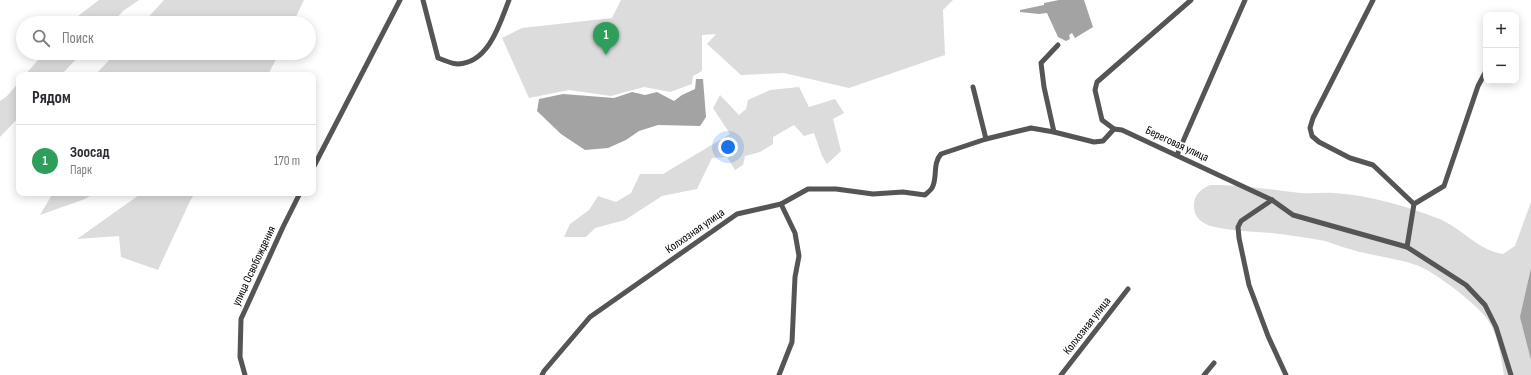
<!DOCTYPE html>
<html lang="ru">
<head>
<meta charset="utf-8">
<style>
  :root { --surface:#fff; --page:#f2f2f3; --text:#2b2b33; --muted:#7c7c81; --line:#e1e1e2; --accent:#000 }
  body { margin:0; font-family:"Sofia Sans Condensed",sans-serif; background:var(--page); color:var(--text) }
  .controls { position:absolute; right:12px; top:12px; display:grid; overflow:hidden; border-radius:8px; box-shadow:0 2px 10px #0003 }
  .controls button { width:36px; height:36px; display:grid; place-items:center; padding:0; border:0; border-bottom:1px solid var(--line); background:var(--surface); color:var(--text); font:20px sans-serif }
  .you { position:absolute; left:728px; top:147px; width:14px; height:14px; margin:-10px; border:3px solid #fff; border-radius:50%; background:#1a73e8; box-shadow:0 0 0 6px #1a73e833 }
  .badge { display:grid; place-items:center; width:26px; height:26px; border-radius:50%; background:var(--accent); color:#fff; font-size:13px; font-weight:700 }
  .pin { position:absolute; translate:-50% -33px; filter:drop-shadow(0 1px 2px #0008) }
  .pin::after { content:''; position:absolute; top:21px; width:14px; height:12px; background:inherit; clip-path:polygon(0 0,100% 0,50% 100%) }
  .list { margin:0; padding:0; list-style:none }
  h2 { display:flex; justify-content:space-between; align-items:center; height:52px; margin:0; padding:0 16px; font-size:17px }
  h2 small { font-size:13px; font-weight:400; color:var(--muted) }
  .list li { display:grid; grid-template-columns:26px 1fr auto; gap:12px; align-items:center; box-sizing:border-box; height:72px; padding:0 16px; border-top:1px solid var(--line) }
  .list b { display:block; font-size:15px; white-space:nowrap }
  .list p { margin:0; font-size:13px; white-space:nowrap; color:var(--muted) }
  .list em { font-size:13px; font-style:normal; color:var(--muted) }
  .icon { flex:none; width:22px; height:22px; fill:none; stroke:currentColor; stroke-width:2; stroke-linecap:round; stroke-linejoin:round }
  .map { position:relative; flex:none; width:1531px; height:375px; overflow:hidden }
  .search { position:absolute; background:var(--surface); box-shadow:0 2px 10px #0003; left:16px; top:16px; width:300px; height:44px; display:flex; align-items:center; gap:10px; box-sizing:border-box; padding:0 14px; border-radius:22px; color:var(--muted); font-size:15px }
  .panel { position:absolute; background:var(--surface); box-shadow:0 2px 10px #0003; left:16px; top:72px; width:300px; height:124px; border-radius:8px }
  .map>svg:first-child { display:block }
</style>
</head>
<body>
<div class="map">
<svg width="1531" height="375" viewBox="0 0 1531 375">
  <rect width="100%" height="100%" fill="#fff"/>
  <g fill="#dcdcdc">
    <polygon points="99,0 139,0 123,11 112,23 69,23"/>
    <polygon points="164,0 304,0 293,23 143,23"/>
    <polygon points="621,0 953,0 943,10 945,55 849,88 784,73 741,75 707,44 716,34 702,35 702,71 693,76 692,84 670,92 644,87 611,96 569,90 529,98 502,38 522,28 612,18"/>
    <polygon points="44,53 82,53 61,75 25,75"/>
    <polygon points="116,53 279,53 268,75 95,75"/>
    <polygon points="19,82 19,117 0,137 0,101 7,96"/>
    <polygon points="799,87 809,107 835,99 844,113 833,119 841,151 827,164 822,156 814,133 804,136 794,125 773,137 773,144 760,152 745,156 743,165 735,170 727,157 712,158 697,189 662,196 625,220 595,228 586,237 564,237 570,224 589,210 598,196 616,202 631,193 640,174 663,174 730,134 713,108 720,95 739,115 746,109 748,100 770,90"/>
    <path d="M 1210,185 C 1241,184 1270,190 1301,193 C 1312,194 1323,192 1334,193 C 1369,195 1405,206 1437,218 C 1461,227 1477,250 1503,254 L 1515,246 L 1531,202 L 1531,375 L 1504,375 C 1501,357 1498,335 1488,320 C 1477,304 1437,274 1419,266 C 1400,259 1380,257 1360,252 C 1348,249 1337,245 1325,241 C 1310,238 1295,236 1280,234 C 1257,231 1233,232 1211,226 C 1204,224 1198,220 1195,213 C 1191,199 1198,190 1210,185 Z"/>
    <polygon points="53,193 95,193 85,199 40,215"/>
    <polygon points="142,193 195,193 190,201 158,270 121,257 119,236 77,239"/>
  </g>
  <g fill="#a3a3a3">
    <polygon points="1059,0 1084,0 1093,27 1075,38 1072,33 1069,35 1070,39 1066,41 1058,37 1047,13 1039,14 1020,12 1020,10 1044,5 1044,3"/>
    <polygon points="696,79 703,79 706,117 700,126 658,125 639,131 626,140 608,148 585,150 561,134 537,111 539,99 563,94 614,98 632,92 645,95 657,92 674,101 682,95 695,89"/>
    <polygon points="1531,268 1531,360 1520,317"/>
  </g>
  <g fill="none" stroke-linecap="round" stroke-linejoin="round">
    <g stroke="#555" stroke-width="5">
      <path d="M 423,0 L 438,58 C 444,60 452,64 458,64 C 489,63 500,23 509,0"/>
      <polyline points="1373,0 1313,118 1310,128 1312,136 1319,142 1350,158 1373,165 1414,204"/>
      <polyline points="973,87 986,139 1031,128 1054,132 1094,142 1103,141 1114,129 1122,130 1272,200 1293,215 1407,247 1466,285 1485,305 1496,327 1511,375"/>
      <polyline points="1114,129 1102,120 1095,90 1097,82 1191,0"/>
      <polyline points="1054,132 1044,87 1041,63 1058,45"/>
      <polyline points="1177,155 1245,0"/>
      <polyline points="313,168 400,0"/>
      <polyline points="1272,200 1241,221 1238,227 1239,238 1249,285 1268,336 1286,375"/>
      <polyline points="1407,247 1414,204 1444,186 1478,86 1486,71"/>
      <polyline points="245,375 240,357 241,319 283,227 300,193"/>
      <path d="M 542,375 L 544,371 L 590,317 L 737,214 L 781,204 L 808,189 L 836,189 L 873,194 L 903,192 L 925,195 C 927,193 931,190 932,188 C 938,178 932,164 941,154 L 986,139"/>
      <polyline points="779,375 792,342 795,277 799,256 795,233 781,204"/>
      <polyline points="1061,375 1128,289"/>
      <polyline points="1204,375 1214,363"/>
    </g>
  </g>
  <g text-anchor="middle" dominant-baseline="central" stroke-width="4" stroke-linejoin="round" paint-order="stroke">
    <g font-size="12" fill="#000" stroke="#fff">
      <text transform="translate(1177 144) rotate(25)">Береговая улица</text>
      <text transform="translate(695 231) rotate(-35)">Колхозная улица</text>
      <text transform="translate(254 266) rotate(-65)">улица Освобождения</text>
      <text transform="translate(1087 326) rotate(-52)">Колхозная улица</text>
    </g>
  </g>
</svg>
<div class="controls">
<button>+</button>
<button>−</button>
</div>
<div class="you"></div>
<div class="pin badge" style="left:606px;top:55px;background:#2e9e5b">1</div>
<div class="search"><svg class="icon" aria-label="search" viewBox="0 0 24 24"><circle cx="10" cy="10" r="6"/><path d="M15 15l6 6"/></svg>Поиск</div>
<section class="panel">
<h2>Рядом<small></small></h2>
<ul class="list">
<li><span class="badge" style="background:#2e9e5b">1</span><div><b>Зоосад</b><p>Парк</p></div><em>170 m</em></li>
</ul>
</section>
</div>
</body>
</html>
